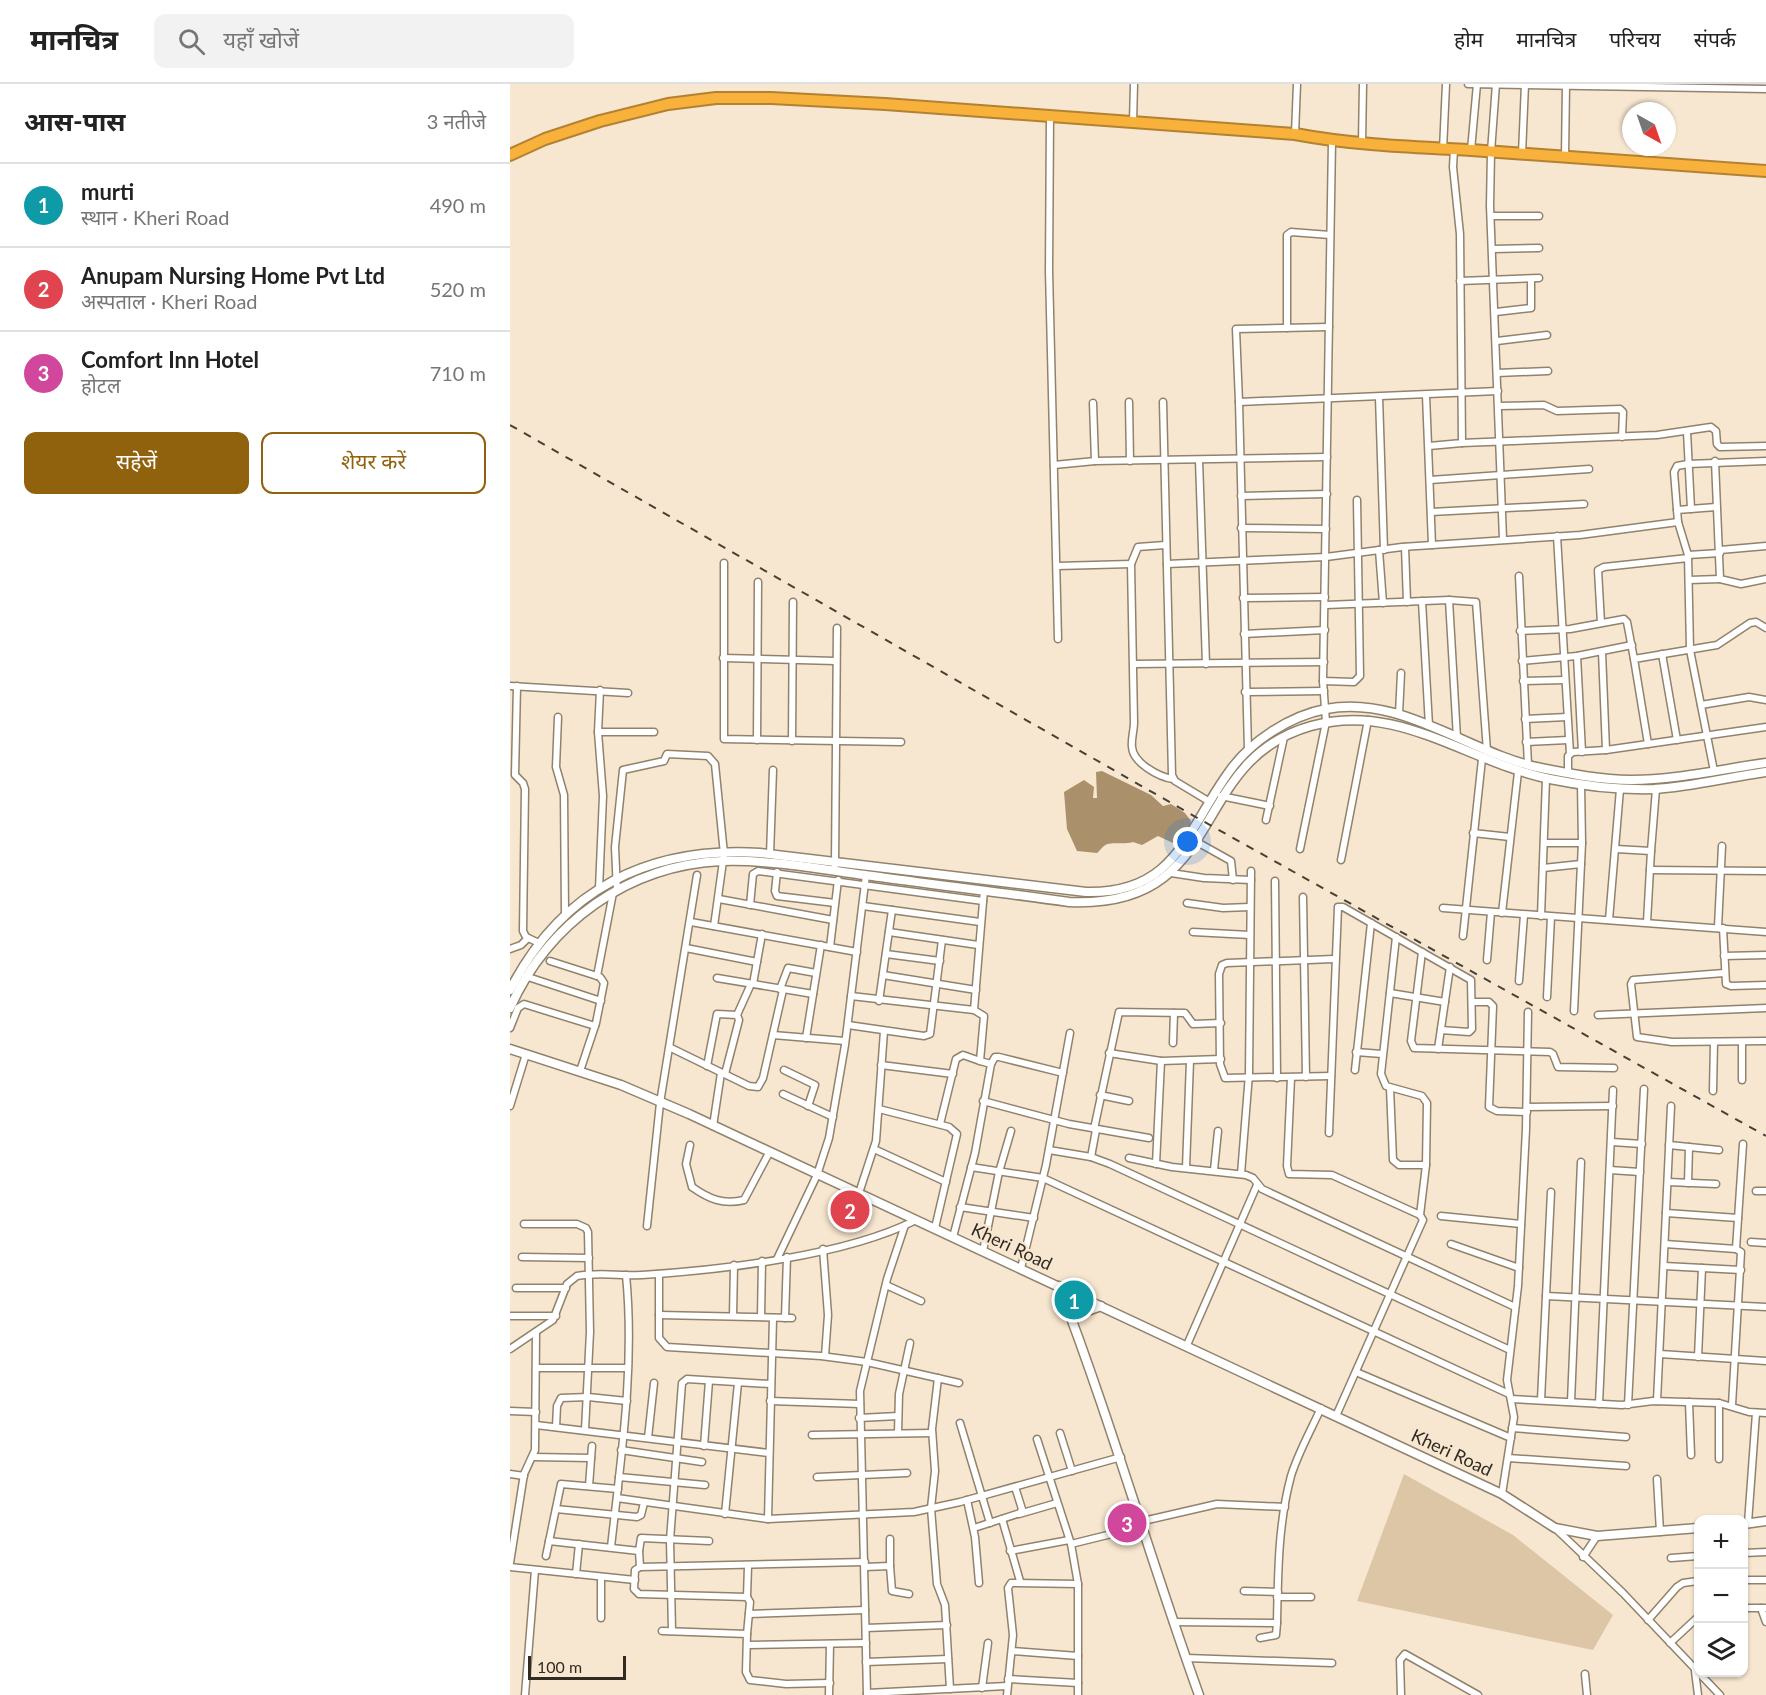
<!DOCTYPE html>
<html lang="hi">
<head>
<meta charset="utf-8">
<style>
  :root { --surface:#fff; --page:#f2f2f2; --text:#222; --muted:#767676; --line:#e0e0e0; --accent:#90620d }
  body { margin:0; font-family:Lato,"Noto Sans Devanagari",sans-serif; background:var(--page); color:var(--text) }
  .controls { position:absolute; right:18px; bottom:18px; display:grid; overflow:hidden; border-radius:12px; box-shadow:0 2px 4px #0004 }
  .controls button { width:54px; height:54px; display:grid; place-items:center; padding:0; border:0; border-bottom:2px solid var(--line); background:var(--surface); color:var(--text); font:30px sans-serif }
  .compass { position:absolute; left:1112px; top:18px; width:54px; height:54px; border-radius:50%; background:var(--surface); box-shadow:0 2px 4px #0004; rotate:140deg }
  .scale { position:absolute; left:18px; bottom:15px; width:98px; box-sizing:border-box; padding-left:6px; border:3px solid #312b22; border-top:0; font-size:16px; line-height:21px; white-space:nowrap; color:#312b22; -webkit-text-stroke:4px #f8e7d0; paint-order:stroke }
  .you { position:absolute; left:678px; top:758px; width:21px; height:21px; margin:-15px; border:4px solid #fff; border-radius:50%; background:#1a73e8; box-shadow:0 0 0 9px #1a73e833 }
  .badge { display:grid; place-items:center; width:39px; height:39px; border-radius:50%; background:var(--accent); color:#fff; font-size:20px; font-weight:700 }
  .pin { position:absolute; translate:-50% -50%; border:3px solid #fff; box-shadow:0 2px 6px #0006 }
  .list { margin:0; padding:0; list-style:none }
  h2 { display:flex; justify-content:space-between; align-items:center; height:78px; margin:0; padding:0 24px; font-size:26px }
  h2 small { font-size:20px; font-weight:400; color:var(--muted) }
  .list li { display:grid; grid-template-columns:39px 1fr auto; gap:18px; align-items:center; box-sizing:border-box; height:84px; padding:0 24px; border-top:2px solid var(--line) }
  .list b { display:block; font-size:22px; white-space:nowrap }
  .list p { margin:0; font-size:20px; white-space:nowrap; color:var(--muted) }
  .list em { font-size:20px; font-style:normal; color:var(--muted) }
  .actions { display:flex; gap:12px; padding:18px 24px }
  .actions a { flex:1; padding:14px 0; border:2px solid var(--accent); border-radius:12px; text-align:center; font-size:21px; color:var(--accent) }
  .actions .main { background:var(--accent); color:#fff }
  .icon { flex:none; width:33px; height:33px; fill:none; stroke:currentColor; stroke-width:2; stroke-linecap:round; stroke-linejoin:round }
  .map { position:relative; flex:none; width:1256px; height:1611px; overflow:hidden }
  header { display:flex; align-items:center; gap:36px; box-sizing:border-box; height:84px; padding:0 30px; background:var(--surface); border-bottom:2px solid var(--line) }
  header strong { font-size:28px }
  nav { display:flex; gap:33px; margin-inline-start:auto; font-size:21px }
  .search { width:420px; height:54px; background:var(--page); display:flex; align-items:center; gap:15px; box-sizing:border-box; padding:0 21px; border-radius:12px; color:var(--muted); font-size:22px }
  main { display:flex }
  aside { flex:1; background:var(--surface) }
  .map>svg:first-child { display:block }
</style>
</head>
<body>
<header>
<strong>मानचित्र</strong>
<div class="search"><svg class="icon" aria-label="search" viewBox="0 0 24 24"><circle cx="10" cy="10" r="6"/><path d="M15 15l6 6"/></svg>यहाँ खोजें</div>
<nav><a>होम</a><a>मानचित्र</a><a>परिचय</a><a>संपर्क</a></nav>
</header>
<main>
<aside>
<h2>आस-पास<small>3 नतीजे</small></h2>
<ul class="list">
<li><span class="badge" style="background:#0f9aa8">1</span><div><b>murti</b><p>स्थान · Kheri Road</p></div><em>490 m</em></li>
<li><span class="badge" style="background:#e0444e">2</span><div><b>Anupam Nursing Home Pvt Ltd</b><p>अस्पताल · Kheri Road</p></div><em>520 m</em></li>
<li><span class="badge" style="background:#d1479c">3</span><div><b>Comfort Inn Hotel</b><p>होटल</p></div><em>710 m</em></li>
</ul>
<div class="actions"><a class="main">सहेजें</a><a>शेयर करें</a></div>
</aside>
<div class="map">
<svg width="1256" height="1611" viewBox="0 0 1256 1611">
  <rect width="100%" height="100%" fill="#f8e7d0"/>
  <polygon fill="#ddc6a6" points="894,1390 1003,1451 1103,1531 1083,1566 847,1517"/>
  <path fill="#aa906b" d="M 592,687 L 641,711 L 653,722 L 661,720 L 675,729 L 681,737 C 679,749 674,755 663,759 L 648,752 L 632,761 L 623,758 C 614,761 599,757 594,762 C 591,764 590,767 587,769 L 567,767 L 557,745 L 554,708 L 574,696 L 584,703 L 583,714 L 587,714 L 586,688 Z"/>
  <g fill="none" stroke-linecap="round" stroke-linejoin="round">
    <defs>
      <g id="street">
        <polyline points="958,0 1256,5"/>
        <polyline points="986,0 981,68 980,122 993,455"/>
        <polyline points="540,32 539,187 548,555"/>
        <polyline points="623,38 624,0"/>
        <polyline points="785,50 787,0"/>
        <polyline points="852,59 853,0"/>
        <polyline points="933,66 936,0"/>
        <polyline points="961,66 967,0"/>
        <polyline points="1012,70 1015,0"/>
        <polyline points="1055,73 1056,0"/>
        <polyline points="981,132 1029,132"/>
        <polyline points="983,165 1029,164"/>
        <polyline points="950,197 1029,194"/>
        <polyline points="986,228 1021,224 1021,195"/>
        <polyline points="819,243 726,245 729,318 988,307"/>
        <polyline points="777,244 777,151 781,148 820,151"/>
        <polyline points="987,257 1037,251"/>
        <polyline points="987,289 1038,287"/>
        <polyline points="916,311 922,461"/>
        <polyline points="869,313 874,466"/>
        <polyline points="619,318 620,377"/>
        <polyline points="653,318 662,691 665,697 700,718"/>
        <polyline points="729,318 738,666"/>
        <polyline points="583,319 585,377"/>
        <polyline points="989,322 1034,321 1047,327 1110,325 1113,328 1112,353"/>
        <polyline points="1177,348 1181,425"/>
        <polyline points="952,359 1147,351 1201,343 1206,347 1207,360 1210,363 1256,362"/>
        <polyline points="919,362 952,359 950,150 943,83 944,65"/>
        <polyline points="689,376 696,580"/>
        <polyline points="1205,377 1210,495 1231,500 1256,495"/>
        <polyline points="544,381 585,377 817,373"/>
        <polyline points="920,396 1079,385"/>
        <polyline points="731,412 817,410"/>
        <polyline points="1167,426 1206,423"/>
        <polyline points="921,428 1074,420"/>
        <polyline points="731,444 816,445"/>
        <polyline points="1047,452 1060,670"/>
        <path d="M 655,461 L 628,463 L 621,480 L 624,638 C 624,647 621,655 622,663 C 623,679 649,693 663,695"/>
        <polyline points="895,463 897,518"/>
        <polyline points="869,466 873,519"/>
        <polyline points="1210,466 1256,462"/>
        <polyline points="1178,471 1210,469"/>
        <polyline points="214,479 214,655 391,658"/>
        <polyline points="657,480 816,473 892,463 1070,451 1168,438"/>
        <polyline points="547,482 621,480"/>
        <polyline points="1009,492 1018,681"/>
        <polyline points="1179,496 1210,495"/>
        <polyline points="733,514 815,513"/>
        <polyline points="939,516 947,654"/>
        <polyline points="912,517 919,642"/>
        <polyline points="816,521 939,516 966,518 977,667"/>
        <polyline points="1091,539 1088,486 1094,483 1178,474"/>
        <polyline points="1010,547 1060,545 1114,535 1117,538 1124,575"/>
        <polyline points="734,550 815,546"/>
        <polyline points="1092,568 1096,666"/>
        <polyline points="1152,570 1167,656"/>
        <polyline points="1067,572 1072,668"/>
        <polyline points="213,574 326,577"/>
        <polyline points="1012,577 1067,572 1122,561"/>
        <polyline points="624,580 814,578"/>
        <polyline points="813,597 844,598 850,592 847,416"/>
        <polyline points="1013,597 1055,596"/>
        <polyline points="0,602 118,609"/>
        <polyline points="7,602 5,691 13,699 15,705 13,847 16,853 29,859"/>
        <polyline points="735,608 814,607"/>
        <polyline points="1191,621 1239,613 1256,616"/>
        <polyline points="889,630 891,589"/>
        <polyline points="48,633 46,683 54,711 55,831"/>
        <polyline points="1015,635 1057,633"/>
        <polyline points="88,648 144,648"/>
        <polyline points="247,656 248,498"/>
        <polyline points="282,657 283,518"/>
        <polyline points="1016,658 1058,656"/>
        <polyline points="1138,660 1124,575 1207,561 1240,539 1246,538 1256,544"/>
        <polyline points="1204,687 1180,566 1178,471 1168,438 1164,388 1167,382 1178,380 1256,377"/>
        <polyline points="1058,689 1058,672 1063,668 1096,666 1256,643"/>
        <polyline points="711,712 760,722"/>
        <polyline points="756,736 774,653"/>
        <polyline points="963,749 1000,753"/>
        <polyline points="687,758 721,777 723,796"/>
        <polyline points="1034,759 1072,759"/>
        <polyline points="790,765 816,638 813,597 822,57"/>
        <polyline points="1106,765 1141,767 1137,838"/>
        <polyline points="1141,767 1146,705"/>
        <polyline points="260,771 263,686"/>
        <polyline points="831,776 858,636"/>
        <polyline points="325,781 327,544"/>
        <polyline points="1033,784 1071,780"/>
        <polyline points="1140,786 1256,787"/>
        <polyline points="267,788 265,807 267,812 325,819"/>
        <polyline points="661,789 694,794 741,796"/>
        <polyline points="765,797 767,994"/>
        <polyline points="89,805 93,712 88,648 90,606"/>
        <polyline points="107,807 105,763 113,686 154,677 157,670 198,672 205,680 214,770 204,842"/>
        <polyline points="793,813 796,993"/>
        <polyline points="209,815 323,836"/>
        <polyline points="677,819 713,824 740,823"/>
        <polyline points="240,821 243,790 248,787 473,817"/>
        <polyline points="353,822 470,838"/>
        <polyline points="933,824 1256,848"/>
        <polyline points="992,829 1008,688"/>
        <polyline points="1031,832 1036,695"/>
        <polyline points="1099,836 1110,705"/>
        <polyline points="181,838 347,868"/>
        <polyline points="1208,843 1212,762"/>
        <polyline points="1213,844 1216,900 1221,902 1256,901"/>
        <polyline points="379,848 468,861"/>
        <polyline points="683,848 740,851"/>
        <polyline points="953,852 972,675"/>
        <polyline points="320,863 328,796"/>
        <polyline points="176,864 247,878"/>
        <polyline points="0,865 11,861 18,854"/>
        <polyline points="912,868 901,957 904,964 1040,968 1043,970 1048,983 1104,984"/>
        <polyline points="376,870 430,877"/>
        <polyline points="1214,872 1256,871"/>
        <polyline points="977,876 981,828"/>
        <polyline points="40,877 90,893 94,899 86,939 70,987"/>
        <polyline points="1214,889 1123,896 1121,900 1127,953 1162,958 1256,957"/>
        <polyline points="373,891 466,906"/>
        <polyline points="15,892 91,917"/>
        <polyline points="87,892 103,809"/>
        <polyline points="207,894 303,910"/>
        <polyline points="1009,897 1014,831"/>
        <polyline points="243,900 252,850"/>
        <polyline points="270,905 278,884 306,889"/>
        <polyline points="880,909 935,918"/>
        <polyline points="341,912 464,926"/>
        <polyline points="1037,913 1041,833"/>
        <polyline points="369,917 382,826"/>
        <polyline points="962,918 979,918 983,922 979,1023 987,1027 1017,1028"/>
        <polyline points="1064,927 1072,759 1071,700"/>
        <polyline points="227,931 241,900"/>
        <polyline points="1088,931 1256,924"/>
        <polyline points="338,941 414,952 420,950 432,856"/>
        <polyline points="0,944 8,924 14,920 85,942"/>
        <polyline points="263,951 335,957"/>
        <polyline points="296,954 311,861"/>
        <polyline points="1232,958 1232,996"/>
        <polyline points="663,959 664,929"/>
        <polyline points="161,964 239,1002 248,1003 253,994 273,906"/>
        <polyline points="928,965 940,883"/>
        <polyline points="846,968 872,970"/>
        <polyline points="599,969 651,977 711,975"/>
        <polyline points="481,980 485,973 489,973 553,989"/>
        <polyline points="371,981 443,990"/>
        <polyline points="197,982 207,930 227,931 229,936 215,990"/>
        <polyline points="274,986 305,1001 298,1022"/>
        <polyline points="845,986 861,839"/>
        <polyline points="821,992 715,994 710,980 709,890 712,881 717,879 824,875"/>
        <polyline points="781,994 777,1082 779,1090 822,1091 910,1131 916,1081 917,1019 912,1012 876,1002 871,990 886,853"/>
        <polyline points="880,1004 883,1076 889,1081 916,1081"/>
        <polyline points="1203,1007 1204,958"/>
        <polyline points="273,1010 323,1033"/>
        <polyline points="590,1011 619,1017"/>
        <polyline points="473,1017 559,1040 639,1054"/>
        <polyline points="0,1022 16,970"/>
        <polyline points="1017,1023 1103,1022"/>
        <polyline points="369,1025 439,1043 447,1050 425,1144"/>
        <polyline points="430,1040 446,975 453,971 470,977"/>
        <polyline points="203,1042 211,989"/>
        <polyline points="584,1045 609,928 675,929 683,940 711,939"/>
        <polyline points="819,1049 828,823 833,823 961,896 962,945 959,948 931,946"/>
        <polyline points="1102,1058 1132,1060"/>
        <path d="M 180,1061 L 176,1080 L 182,1103 C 199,1115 213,1121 234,1116 L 259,1069"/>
        <polyline points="1159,1061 1209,1066"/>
        <polyline points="364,1065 436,1098"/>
        <polyline points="539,1066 581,1073 600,1080 1000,1266"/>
        <polyline points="581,1073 586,1046"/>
        <polyline points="619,1074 662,1083 736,1091 743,1094 752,1105 1005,1223"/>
        <polyline points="646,1080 651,977"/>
        <polyline points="461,1083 533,1094 999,1310"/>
        <polyline points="676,1084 680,977"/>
        <polyline points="704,1086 708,1047"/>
        <polyline points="1100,1086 1130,1088"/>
        <polyline points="731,1090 739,990 741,787"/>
        <polyline points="1158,1098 1206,1100"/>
        <polyline points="1178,1099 1179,1063"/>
        <polyline points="1246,1107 1256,1107"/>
        <polyline points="349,1109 366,1057 374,947"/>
        <polyline points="450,1123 524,1134"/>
        <polyline points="1156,1129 1228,1134"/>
        <polyline points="931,1132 1011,1140"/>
        <polyline points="14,1140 67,1140 76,1144 78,1148 80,1248 75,1346"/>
        <polyline points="137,1142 150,1019 187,791"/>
        <polyline points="443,1153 465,1069 481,980 470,977 474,932 464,926 474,806"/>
        <polyline points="1241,1158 1256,1159"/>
        <polyline points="941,1160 1009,1184"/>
        <polyline points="1155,1160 1226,1165 1231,1168 1222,1321"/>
        <polyline points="313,1165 318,1231 315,1272"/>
        <polyline points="1226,1165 1233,1060"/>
        <polyline points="473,1167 489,1088 501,1047"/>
        <polyline points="12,1173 79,1174"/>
        <polyline points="267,1175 307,1091 319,1054 335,961 356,791"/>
        <polyline points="1154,1182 1231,1186"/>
        <polyline points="511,1184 536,1081 560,949"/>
        <polyline points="149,1190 149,1254 157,1263 311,1272 357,1278 449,1299"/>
        <polyline points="376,1201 411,1217"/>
        <polyline points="6,1204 56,1204"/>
        <polyline points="1036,1212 1256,1223"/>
        <polyline points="149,1231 282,1234"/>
        <polyline points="0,1232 46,1232"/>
        <polyline points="223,1232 224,1181"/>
        <polyline points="251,1233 252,1177"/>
        <polyline points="275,1234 277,1173"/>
        <polyline points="677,1261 747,1101"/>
        <path d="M 0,1265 L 43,1236 L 57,1200 L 67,1192 C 88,1188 110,1192 132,1191 C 211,1186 335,1172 406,1136"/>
        <polyline points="1150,1270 1256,1277"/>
        <polyline points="1188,1273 1192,1184"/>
        <polyline points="27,1284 117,1284"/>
        <polyline points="846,1288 1001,1354"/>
        <polyline points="428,1294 422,1345 425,1387 421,1424 427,1500 435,1521 440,1605"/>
        <polyline points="1001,1315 1112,1321 1143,1317 1209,1319 1239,1328 1256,1329"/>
        <polyline points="1031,1316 1041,1108"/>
        <polyline points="260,1317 350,1320"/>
        <polyline points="1147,1317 1161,1022"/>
        <polyline points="1061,1318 1071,1078"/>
        <polyline points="1179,1318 1181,1371"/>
        <polyline points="1209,1319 1209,1375"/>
        <polyline points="1089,1320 1103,1006"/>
        <polyline points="1118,1321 1134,1005"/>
        <polyline points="0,1327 26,1328"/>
        <polyline points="826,1332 913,1136 910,1131"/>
        <polyline points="349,1334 388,1332"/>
        <polyline points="450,1339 480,1439"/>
        <polyline points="26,1341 259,1369"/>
        <polyline points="46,1343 47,1322 51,1314 78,1313 117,1317"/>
        <polyline points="1002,1344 1116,1353"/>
        <polyline points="388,1349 389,1310 400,1259"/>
        <polyline points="550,1349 562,1387"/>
        <polyline points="302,1351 422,1349"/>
        <polyline points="138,1354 144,1299"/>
        <polyline points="527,1355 561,1460"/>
        <polyline points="194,1362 199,1297"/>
        <polyline points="111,1366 192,1378"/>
        <polyline points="23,1373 81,1374"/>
        <polyline points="998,1374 1116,1382"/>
        <polyline points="0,1390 14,1392"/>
        <polyline points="109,1393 195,1401"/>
        <polyline points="307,1393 397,1389"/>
        <polyline points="1147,1395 1150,1448"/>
        <polyline points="79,1402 82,1362"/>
        <polyline points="992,1410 1004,1333 997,1296 1008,1202 1016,1045 1018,928"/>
        <polyline points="107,1414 258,1435 263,1234"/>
        <polyline points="457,1416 465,1453 469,1499"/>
        <polyline points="46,1425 127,1433 131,1431 134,1419"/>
        <polyline points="215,1430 228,1299"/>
        <polyline points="509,1430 547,1419"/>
        <polyline points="258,1435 404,1428 450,1418 611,1373"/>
        <polyline points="492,1435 510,1497"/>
        <polyline points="629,1438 707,1420 775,1423"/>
        <polyline points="1238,1439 1246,1329"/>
        <polyline points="464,1444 510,1429 512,1425 505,1403"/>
        <polyline points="1045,1444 1113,1509 1210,1611"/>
        <polyline points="39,1457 129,1467 130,1483 355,1478"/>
        <path d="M 101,1463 C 111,1374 125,1282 116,1191"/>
        <polyline points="129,1467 131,1454 199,1457"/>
        <polyline points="500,1467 559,1456"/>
        <polyline points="1234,1469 1256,1468"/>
        <polyline points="36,1472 51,1400 108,1405"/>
        <polyline points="1073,1473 1087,1452"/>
        <polyline points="1161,1474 1188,1472"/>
        <polyline points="0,1479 14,1390 25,1366 26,1248"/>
        <polyline points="380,1482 380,1455"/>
        <polyline points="0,1483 125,1496"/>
        <polyline points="130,1483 125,1486 124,1505 129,1510 237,1513 240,1518 237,1550"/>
        <polyline points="355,1483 380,1482 382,1507 399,1510"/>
        <polyline points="66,1490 69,1460"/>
        <polyline points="1234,1496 1256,1496"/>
        <polyline points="734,1507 768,1508"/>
        <polyline points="237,1513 238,1482"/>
        <polyline points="767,1513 801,1513"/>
        <polyline points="1234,1524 1256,1524"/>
        <polyline points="1251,1524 1256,1538"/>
        <polyline points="239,1530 355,1526"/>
        <polyline points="91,1534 91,1493"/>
        <polyline points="1138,1536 1167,1503 1173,1499 1188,1497"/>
        <path d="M 663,1538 L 767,1539 C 768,1490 768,1440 781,1392 C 788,1369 801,1346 811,1324"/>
        <polyline points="356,1544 437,1541"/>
        <polyline points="152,1547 237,1550 236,1588 240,1596 276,1600 320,1599"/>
        <polyline points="162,1547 160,1456 172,1299 177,1295 260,1300"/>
        <polyline points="750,1554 766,1551 767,1539"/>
        <polyline points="1160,1559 1188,1533"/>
        <polyline points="238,1561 356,1559"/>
        <polyline points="502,1567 568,1572"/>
        <polyline points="676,1574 822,1579"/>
        <polyline points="356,1578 438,1575"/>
        <polyline points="1185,1587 1188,1611"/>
        <polyline points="1075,1590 1077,1611"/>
        <polyline points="498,1595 568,1599"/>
        <polyline points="472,1604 478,1559"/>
        <polyline points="357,1609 497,1602"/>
        <polyline points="15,1611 25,1486"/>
        <polyline points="319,1611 320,1560"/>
        <polyline points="357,1611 350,1307 377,1195 395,1141"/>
        <polyline points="497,1611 503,1551 498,1504 501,1499 568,1500"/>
        <polyline points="568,1611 568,1500 561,1460 630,1443"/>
        <polyline points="891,1611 890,1576 895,1570 968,1611"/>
      </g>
      <g id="secondary">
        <path d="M 0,906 C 52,805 139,762 250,769 L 576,808 C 666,810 676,747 719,688 C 740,658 779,632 816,625 C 891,610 960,670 1031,684 C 1061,690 1091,696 1121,696 C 1166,696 1212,685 1256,679"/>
        <path d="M 0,924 C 38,839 118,781 212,777 C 260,775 321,787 370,793 C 433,802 496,809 559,818 C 719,825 676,677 801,642 C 887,617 957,678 1040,695 C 1074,702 1109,706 1144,705 C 1181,703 1219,693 1256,688"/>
        <polyline points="0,965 111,1001 179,1030 992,1410 1045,1444 1087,1452 1188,1444"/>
        <path d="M 549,1202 C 601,1337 640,1475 689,1611"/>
        <polyline points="561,1233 591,1222"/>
        <polyline points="1234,1440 1256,1437"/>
      </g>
      <path id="highway" d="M 0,71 L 35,55 L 90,37 L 158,20 L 206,14 L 261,14 L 375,20 L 785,50 C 843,61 902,63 961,66 L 1256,87"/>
    </defs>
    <use href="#street" stroke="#91826c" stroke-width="9"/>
    <use href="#secondary" stroke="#91826c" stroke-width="11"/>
    <use href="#highway" stroke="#b28232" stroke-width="14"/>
    <use href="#street" stroke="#fff" stroke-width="6"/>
    <use href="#secondary" stroke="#fff" stroke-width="8"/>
    <use href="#highway" stroke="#f8b13b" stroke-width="10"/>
    <polyline stroke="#474035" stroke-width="2" stroke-dasharray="8 8" stroke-linecap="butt" points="0,341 691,736 1256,1052"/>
  </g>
  <g text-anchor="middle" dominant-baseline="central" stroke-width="5" stroke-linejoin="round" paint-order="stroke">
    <g font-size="18" fill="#312b22" stroke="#f8e7d0">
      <text transform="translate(502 1162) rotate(25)">Kheri Road</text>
      <text transform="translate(942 1368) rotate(25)">Kheri Road</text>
    </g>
  </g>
</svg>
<div class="controls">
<button>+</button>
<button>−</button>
<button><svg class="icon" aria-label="layers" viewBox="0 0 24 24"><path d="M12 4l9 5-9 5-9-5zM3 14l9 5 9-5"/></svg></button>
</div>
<svg class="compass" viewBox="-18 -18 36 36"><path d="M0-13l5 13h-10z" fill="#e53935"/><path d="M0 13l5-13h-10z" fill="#767676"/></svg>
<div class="scale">100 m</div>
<div class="you"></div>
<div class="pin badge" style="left:564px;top:1216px;background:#0f9aa8">1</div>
<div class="pin badge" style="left:340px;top:1126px;background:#e0444e">2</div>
<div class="pin badge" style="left:617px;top:1439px;background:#d1479c">3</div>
</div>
</main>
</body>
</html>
